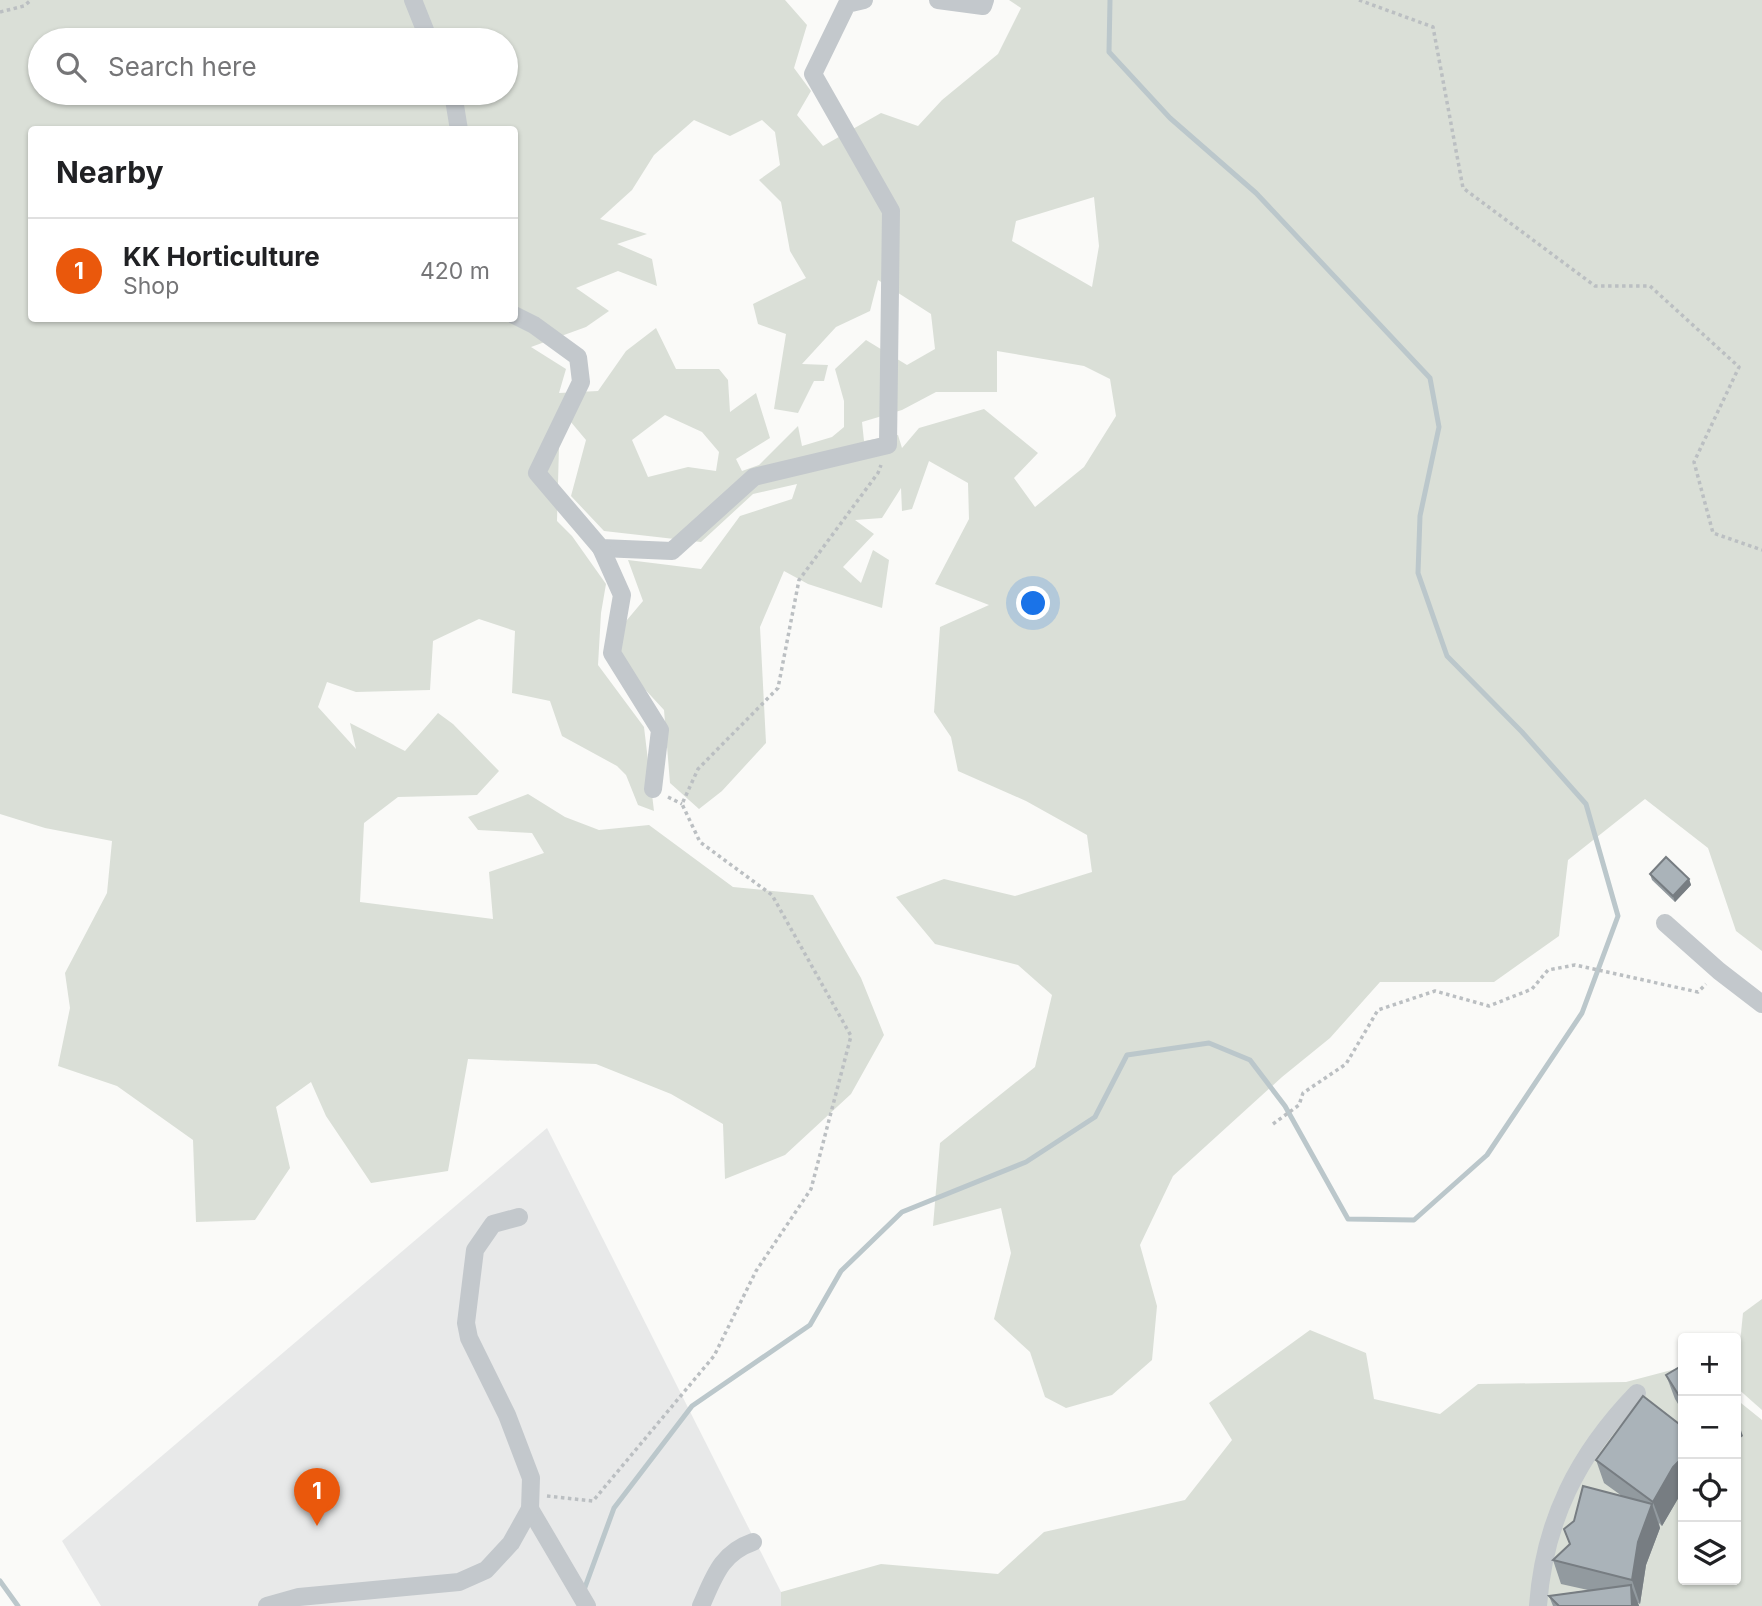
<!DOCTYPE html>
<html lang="en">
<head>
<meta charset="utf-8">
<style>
  :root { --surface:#fff; --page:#f6f6f6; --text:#202124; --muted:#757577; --line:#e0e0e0; --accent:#ea580c }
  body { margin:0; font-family:Inter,sans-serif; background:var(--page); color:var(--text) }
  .controls { position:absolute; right:21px; bottom:21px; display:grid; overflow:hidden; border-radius:7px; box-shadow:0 2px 5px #0004 }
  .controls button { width:63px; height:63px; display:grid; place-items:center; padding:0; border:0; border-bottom:2px solid var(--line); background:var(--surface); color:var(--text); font:35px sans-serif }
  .you { position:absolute; left:1034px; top:604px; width:24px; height:24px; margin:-18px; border:5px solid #fff; border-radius:50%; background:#1a73e8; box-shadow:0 0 0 10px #1a73e833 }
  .badge { display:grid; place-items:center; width:46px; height:46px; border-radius:50%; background:var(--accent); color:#fff; font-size:23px; font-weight:700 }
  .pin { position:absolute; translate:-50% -58px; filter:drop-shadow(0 2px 4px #0008) }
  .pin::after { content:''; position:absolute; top:37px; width:24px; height:21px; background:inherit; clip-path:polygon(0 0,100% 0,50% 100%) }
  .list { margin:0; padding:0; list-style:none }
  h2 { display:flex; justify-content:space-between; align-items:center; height:91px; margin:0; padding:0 28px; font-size:30px }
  h2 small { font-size:23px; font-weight:400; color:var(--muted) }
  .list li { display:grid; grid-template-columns:46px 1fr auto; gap:21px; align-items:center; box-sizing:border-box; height:105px; padding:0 28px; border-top:2px solid var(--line) }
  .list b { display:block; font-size:26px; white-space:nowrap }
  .list p { margin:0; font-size:23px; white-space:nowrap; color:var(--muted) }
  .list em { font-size:23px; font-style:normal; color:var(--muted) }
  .icon { flex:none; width:38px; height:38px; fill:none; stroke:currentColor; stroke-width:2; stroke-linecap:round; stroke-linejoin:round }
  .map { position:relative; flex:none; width:1762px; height:1606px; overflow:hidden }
  .search { position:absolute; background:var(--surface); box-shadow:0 2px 5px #0004; left:28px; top:28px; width:490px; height:77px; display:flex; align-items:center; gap:18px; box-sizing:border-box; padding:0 24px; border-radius:38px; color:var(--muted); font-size:26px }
  .panel { position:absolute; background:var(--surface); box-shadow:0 2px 5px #0004; left:28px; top:126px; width:490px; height:196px; border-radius:7px }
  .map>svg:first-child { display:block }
</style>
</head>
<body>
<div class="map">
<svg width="1762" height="1606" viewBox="0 0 1762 1606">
  <rect width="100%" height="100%" fill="#fafaf8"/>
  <polygon fill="#e8e9e9" points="547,1128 781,1592 781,1606 101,1606 62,1541"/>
  <g fill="#dadfd7" fill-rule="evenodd">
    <path d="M 0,0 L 785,0 L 807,25 L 794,68 L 811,91 L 797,115 L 823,146 L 881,113 L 918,126 L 942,100 L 998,54 L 1021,8 L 1009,0 L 1762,0 L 1762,951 L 1736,931 L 1708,848 L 1645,799 L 1568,860 L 1559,936 L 1494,982 L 1380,982 L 1330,1038 L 1282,1077 L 1173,1176 L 1140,1245 L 1157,1306 L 1152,1360 L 1112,1395 L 1066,1408 L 1045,1397 L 1030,1352 L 994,1319 L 1011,1253 L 1001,1208 L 933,1226 L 940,1143 L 1035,1067 L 1052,995 L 1018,965 L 935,944 L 896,897 L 944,879 L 1015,896 L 1092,872 L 1087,835 L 1026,801 L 958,771 L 951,737 L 934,712 L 940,627 L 989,605 L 935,584 L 969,519 L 968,483 L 929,461 L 912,509 L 902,511 L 901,488 L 882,518 L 855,520 L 874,534 L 843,567 L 861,583 L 873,550 L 889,560 L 882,608 L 808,584 L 784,571 L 760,627 L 766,743 L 722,791 L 699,809 L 670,783 L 664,710 L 605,646 L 643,601 L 628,560 L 701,569 L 740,516 L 792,499 L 797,484 L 753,494 L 701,542 L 604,531 L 571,496 L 586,440 L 560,409 L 557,521 L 572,536 L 606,584 L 601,613 L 598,665 L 644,727 L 654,811 L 638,805 L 626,775 L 617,766 L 562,736 L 550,701 L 512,693 L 515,631 L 479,619 L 433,641 L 430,690 L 356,692 L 327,682 L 318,707 L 356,749 L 350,723 L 405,751 L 438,713 L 453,724 L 499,771 L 477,795 L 398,797 L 364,823 L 360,902 L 493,919 L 489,872 L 544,853 L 532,833 L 478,830 L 468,817 L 528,794 L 565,817 L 599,830 L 649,825 L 733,887 L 813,895 L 861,978 L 884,1035 L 851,1094 L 785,1155 L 725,1179 L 723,1124 L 671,1094 L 596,1064 L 468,1059 L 448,1171 L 371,1183 L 326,1116 L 311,1082 L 276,1107 L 290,1168 L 255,1220 L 196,1222 L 193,1140 L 117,1086 L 58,1066 L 70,1008 L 65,973 L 107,893 L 112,841 L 45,828 L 0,814 ZM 40,40 L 506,40 L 506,93 L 40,93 ZM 694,120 L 730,136 L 762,120 L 775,132 L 780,165 L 759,180 L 781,202 L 790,251 L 806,278 L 753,304 L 758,324 L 786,334 L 774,409 L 798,413 L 814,381 L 824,381 L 828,365 L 802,364 L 836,327 L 870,311 L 878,280 L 931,314 L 935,349 L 907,365 L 866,340 L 835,369 L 844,401 L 844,427 L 832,437 L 802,446 L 798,426 L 759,465 L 742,471 L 736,459 L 770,438 L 756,393 L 730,412 L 728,380 L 719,369 L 676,369 L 656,328 L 626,351 L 598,391 L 559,393 L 566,369 L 531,347 L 586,327 L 609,311 L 576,288 L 618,271 L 657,286 L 652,259 L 617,244 L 647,234 L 600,219 L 632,190 L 654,155 ZM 32,130 L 514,130 L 514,318 L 32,318 ZM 1094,197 L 1099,246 L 1092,287 L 1012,241 L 1016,221 ZM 997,351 L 1084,366 L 1110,379 L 1116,416 L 1084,467 L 1035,507 L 1014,478 L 1038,453 L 984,409 L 919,428 L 902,448 L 898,435 L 864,441 L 862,422 L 902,410 L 936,392 L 997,392 ZM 665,415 L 702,432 L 719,452 L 716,471 L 688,467 L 648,477 L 632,440 Z"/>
    <polygon points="1762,1299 1762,1410 1736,1387 1736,1383 1743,1313"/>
    <polygon points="1310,1330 1366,1353 1374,1399 1440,1414 1478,1384 1626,1382 1683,1367 1683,1580 1736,1580 1736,1399 1762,1420 1762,1606 781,1606 781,1592 881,1564 998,1574 1044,1532 1185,1500 1232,1440 1209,1403"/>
  </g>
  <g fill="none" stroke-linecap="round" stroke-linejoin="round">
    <g stroke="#bbc7cb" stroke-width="5">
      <polyline points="0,1581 18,1606"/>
      <polyline points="584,1590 614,1508 692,1406 810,1325 841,1271 902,1212 1026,1162 1095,1117 1127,1055 1209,1043 1250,1060 1285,1106 1348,1219 1414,1220 1487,1155 1582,1013 1618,916 1586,804 1522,732 1447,656 1418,573 1420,516 1439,427 1430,378 1256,193 1170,118 1109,52 1110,0"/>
    </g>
    <g stroke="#bbbfc2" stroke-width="3.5" stroke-dasharray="3.5 3.5" stroke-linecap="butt">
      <polyline points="1359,0 1433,27 1463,188 1595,286 1650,286 1739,367 1694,462 1713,533 1762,550"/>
      <polyline points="0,12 24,6 31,0"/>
      <polyline points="668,797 682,804"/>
      <polyline points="1273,1124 1299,1105 1303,1093 1346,1064 1378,1010 1435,991 1489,1006 1532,989 1548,970 1575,965 1698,992 1706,984"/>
      <polyline points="547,1496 593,1501 714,1356 756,1271 811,1189 851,1036 772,895 700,842 682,804 698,769 778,688 799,580 878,473 881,465"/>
    </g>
    <g stroke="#c3c8cc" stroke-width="18">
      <polyline points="413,0 429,40"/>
      <polyline points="938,0 983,6 985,0"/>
      <polyline points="453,93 459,130"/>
      <polyline points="514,315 534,325 578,357 581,382 537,473 601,548 672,551 754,477 888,445 891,211 813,74 847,4 864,0"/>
      <polyline points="601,548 622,595 612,653 660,730 653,789"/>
      <polyline points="1665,923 1719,971 1762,1004"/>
      <polyline points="530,1509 587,1606"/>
      <polyline points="267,1606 299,1597 459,1582 486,1570 511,1543 530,1509 531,1478 507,1415 469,1338 466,1323 475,1250 493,1224 519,1217"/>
      <path d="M 701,1606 C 714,1577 721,1553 753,1542"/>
      <path d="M 1538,1606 C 1544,1521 1578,1454 1637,1393"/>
    </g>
  </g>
  <g fill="#929a9f">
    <polygon points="1650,874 1689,879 1691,885 1675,902 1652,880"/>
    <polygon points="1683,1365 1683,1412 1675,1399 1666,1375"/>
    <polygon points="1683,1427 1683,1490 1662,1526 1659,1523 1660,1528 1646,1565 1640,1604 1638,1603 1639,1606 1553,1606 1549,1596 1588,1590 1561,1584 1553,1560 1622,1496 1604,1483 1596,1460"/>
  </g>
  <g fill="#777d82">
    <polygon points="1689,879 1691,885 1675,902 1673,896"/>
    <polygon points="1736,1417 1743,1436 1736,1441"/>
    <polygon points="1683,1457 1683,1490 1662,1526 1653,1502 1673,1467"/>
    <polygon points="1652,1504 1660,1528 1646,1565 1640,1604 1632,1580 1638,1542"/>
    <polygon points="1631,1585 1639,1606 1632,1606"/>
  </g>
  <g fill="#aab3b9" stroke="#777d82" stroke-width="2">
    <polygon points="1666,857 1689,879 1673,896 1650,874"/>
    <polygon points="1683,1365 1683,1402 1666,1375"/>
    <polygon points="1643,1396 1683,1427 1683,1457 1673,1467 1653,1502 1596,1460"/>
    <polygon points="1583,1486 1652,1504 1638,1542 1632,1580 1553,1560 1570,1544 1564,1529 1574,1521"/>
    <polygon points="1631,1585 1632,1606 1559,1606 1549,1596"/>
  </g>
</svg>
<div class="controls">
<button>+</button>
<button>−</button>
<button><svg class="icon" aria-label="locate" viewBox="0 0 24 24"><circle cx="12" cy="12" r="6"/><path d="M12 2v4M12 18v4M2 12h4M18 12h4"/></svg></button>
<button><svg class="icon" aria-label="layers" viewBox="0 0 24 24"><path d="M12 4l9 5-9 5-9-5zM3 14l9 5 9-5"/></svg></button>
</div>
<div class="you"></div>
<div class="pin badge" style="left:317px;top:1526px">1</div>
<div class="search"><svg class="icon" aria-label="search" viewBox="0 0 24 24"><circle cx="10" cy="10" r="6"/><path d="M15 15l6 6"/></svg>Search here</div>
<section class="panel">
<h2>Nearby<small></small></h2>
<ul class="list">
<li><span class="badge">1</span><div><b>KK Horticulture</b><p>Shop</p></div><em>420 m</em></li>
</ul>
</section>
</div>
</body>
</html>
